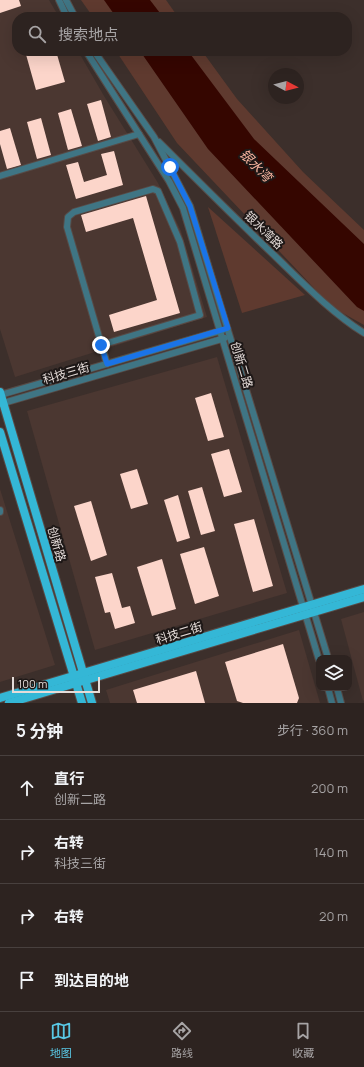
<!DOCTYPE html>
<html lang="zh">
<head>
<meta charset="utf-8">
<style>
  :root { --surface:#2d2320; --page:#392f2d; --text:#f1f3f6; --muted:#a7a4a5; --line:#48403e; --accent:#59c8e5 }
  body { margin:0; font-family:Manrope,"Noto Sans SC",sans-serif; background:var(--page); color:var(--text) }
  .controls { position:absolute; right:12px; bottom:12px; display:grid; overflow:hidden; border-radius:8px; box-shadow:0 4px 16px #0002 }
  .controls button { width:36px; height:36px; display:grid; place-items:center; padding:0; border:0; border-bottom:1px solid var(--line); background:var(--surface); color:var(--text); font:20px sans-serif }
  .compass { position:absolute; left:268px; top:68px; width:36px; height:36px; border-radius:50%; background:var(--surface); box-shadow:0 4px 16px #0002; rotate:97deg }
  .scale { position:absolute; left:12px; bottom:10px; width:88px; box-sizing:border-box; padding-left:4px; border:2px solid #e5dcd9; border-top:0; font-size:11px; line-height:14px; white-space:nowrap; color:#e5dcd9; -webkit-text-stroke:3px #1e1817; paint-order:stroke }
  .stop { position:absolute; width:12px; height:12px; margin:-9px; border:3px solid #1a73e8; border-radius:50%; background:#fff }
  .stop.end { background:#1a73e8; border-color:#fff; box-shadow:0 1px 4px #0008 }
  .list { margin:0; padding:0; list-style:none }
  h2 { display:flex; justify-content:space-between; align-items:center; height:52px; margin:0; padding:0 16px; font-size:17px }
  h2 small { font-size:13px; font-weight:400; color:var(--muted) }
  .list li { display:grid; grid-template-columns:26px 1fr auto; gap:12px; align-items:center; box-sizing:border-box; height:64px; padding:0 16px; border-top:1px solid var(--line) }
  .list b { display:block; font-size:15px; white-space:nowrap }
  .list p { margin:0; font-size:13px; white-space:nowrap; color:var(--muted) }
  .list em { font-size:13px; font-style:normal; color:var(--muted) }
  .icon { flex:none; width:22px; height:22px; fill:none; stroke:currentColor; stroke-width:2; stroke-linecap:round; stroke-linejoin:round }
  .map { position:relative; flex:none; width:364px; height:703px; overflow:hidden }
  .search { position:absolute; background:var(--surface); box-shadow:0 4px 16px #0002; left:12px; right:12px; top:12px; height:44px; display:flex; align-items:center; gap:10px; box-sizing:border-box; padding:0 14px; border-radius:16px; color:var(--muted); font-size:15px }
  .sheet { height:308px; background:var(--surface) }
  nav { display:flex; justify-content:space-around; align-items:center; box-sizing:border-box; height:56px; border-top:1px solid var(--line); background:var(--surface); font-size:11px; color:var(--muted) }
  nav a { display:grid; justify-items:center; gap:2px }
  nav .on { color:var(--accent) }
  .map>svg:first-child { display:block }
</style>
</head>
<body>
<div class="map">
<svg width="364" height="703" viewBox="0 0 364 703">
  <rect width="100%" height="100%" fill="#3c2f2b"/>
  <g fill="#4b3731">
    <polygon points="0,0 49,0 59,17 17,17 17,51 78,51 104,96 158,183 181,231 207,317 15,377 0,329"/>
    <polygon points="217,357 287,593 95,650 27,411"/>
    <polygon points="0,489 55,665 0,682"/>
    <polygon points="364,612 364,700 363,701 341,619"/>
    <polygon points="299,630 320,703 110,703 106,690"/>
  </g>
  <g fill="#5f3a2f">
    <polygon points="81,0 166,0 178,17 93,17"/>
    <polygon points="116,51 202,51 237,99 303,172 364,230 364,325 332,307 177,143"/>
    <polygon points="208,207 305,295 242,313"/>
  </g>
  <g fill="#350600">
    <polygon points="104,0 150,0 163,17 116,17"/>
    <polygon points="140,51 188,51 254,139 364,244 364,311 357,307 208,149"/>
  </g>
  <g fill="#fcd5ca">
    <polygon points="0,0 19,0 21,6 0,13"/>
    <polygon points="25,51 56,51 65,82 36,90"/>
    <polygon points="101,100 111,137 98,141 87,104"/>
    <polygon points="71,109 82,146 68,150 58,113"/>
    <polygon points="41,118 51,155 37,159 27,122"/>
    <polygon points="10,128 21,165 7,169 0,144 0,131"/>
    <polygon points="114,151 123,185 76,199 66,165 78,162 84,182 107,175 101,154"/>
    <polygon points="146,196 180,313 114,332 109,315 157,300 133,218 86,232 81,215"/>
    <polygon points="211,393 224,437 208,441 195,398"/>
    <polygon points="229,449 242,492 224,497 211,454"/>
    <polygon points="137,469 148,504 131,509 120,474"/>
    <polygon points="202,487 215,531 201,535 188,491"/>
    <polygon points="178,495 190,538 177,542 164,500"/>
    <polygon points="91,501 107,555 91,561 74,506"/>
    <polygon points="254,519 273,586 253,592 234,524"/>
    <polygon points="204,547 219,596 195,604 180,554"/>
    <polygon points="162,559 176,609 152,616 137,567"/>
    <polygon points="112,573 122,608 130,606 135,623 115,629 110,612 105,613 95,577"/>
    <polygon points="283,644 299,698 297,703 243,703 237,701 225,662"/>
    <polygon points="196,671 205,703 137,703 133,690"/>
  </g>
  <g fill="none" stroke-linecap="round" stroke-linejoin="round">
    <defs>
      <g id="minor">
        <polyline points="59,0 67,17"/>
        <polyline points="66,0 75,17"/>
        <polyline points="86,51 169,181 183,208 319,660"/>
        <polyline points="94,51 154,137 190,206 328,658"/>
        <path d="M 159,142 C 198,181 237,220 276,257 C 304,284 331,312 364,333"/>
        <polyline points="0,176 139,134"/>
        <polyline points="101,345 200,315 180,242 158,191 153,189 74,212 68,217 67,227 107,364"/>
        <polyline points="0,395 223,330"/>
        <polyline points="0,404 225,338"/>
        <polyline points="0,510 0,512"/>
        <polyline points="328,688 332,703"/>
        <polyline points="337,688 341,703"/>
      </g>
      <g id="major">
        <polyline points="0,392 92,703"/>
        <polyline points="0,432 82,703"/>
        <polyline points="0,698 364,589"/>
        <polyline points="9,703 364,597"/>
      </g>
    </defs>
    <use href="#minor" stroke="#574b47" stroke-width="8"/>
    <use href="#major" stroke="#574b47" stroke-width="10"/>
    <use href="#minor" stroke="#3f7584" stroke-width="6"/>
    <use href="#major" stroke="#34b7d6" stroke-width="8"/>
  </g>
  <g fill="none" stroke-linecap="round" stroke-linejoin="round">
    <polyline stroke="#1a73e8" stroke-width="5" points="101,345 107,364 228,328 190,206 170,167"/>
  </g>
  <g text-anchor="middle" dominant-baseline="central" stroke-width="4" stroke-linejoin="round" paint-order="stroke">
    <g font-size="12" fill="#e5dcd9" stroke="#1e1817">
      <text transform="translate(264 230) rotate(44)">银水湾路</text>
      <text transform="translate(242 365) rotate(73)">创新二路</text>
      <text transform="translate(66 373) rotate(-16)">科技三街</text>
      <text transform="translate(57 544) rotate(74)">创新路</text>
      <text transform="translate(179 633) rotate(-17)">科技二街</text>
    </g>
    <g font-size="13" font-style="italic" fill="#fdb7a2" stroke="#1e1817">
      <text transform="translate(256 165) rotate(45)">银水湾</text>
    </g>
  </g>
</svg>
<div class="controls">
<button><svg class="icon" aria-label="layers" viewBox="0 0 24 24"><path d="M12 4l9 5-9 5-9-5zM3 14l9 5 9-5"/></svg></button>
</div>
<svg class="compass" viewBox="-18 -18 36 36"><path d="M0-13l5 13h-10z" fill="#e53935"/><path d="M0 13l5-13h-10z" fill="#a7a4a5"/></svg>
<div class="scale">100 m</div>
<div class="stop" style="left:170px;top:167px"></div>
<div class="stop end" style="left:101px;top:345px"></div>
<div class="search"><svg class="icon" aria-label="search" viewBox="0 0 24 24"><circle cx="10" cy="10" r="6"/><path d="M15 15l6 6"/></svg>搜索地点</div>
</div>
<section class="sheet">
<h2>5 分钟<small>步行 · 360 m</small></h2>
<ul class="list">
<li><svg class="icon" aria-label="ahead" viewBox="0 0 24 24"><path d="M12 20V5M6 11l6-6 6 6"/></svg><div><b>直行</b><p>创新二路</p></div><em>200 m</em></li>
<li><svg class="icon" aria-label="right" viewBox="0 0 24 24"><path d="M7 20v-9h11M14 6l5 5-5 5"/></svg><div><b>右转</b><p>科技三街</p></div><em>140 m</em></li>
<li><svg class="icon" aria-label="right" viewBox="0 0 24 24"><path d="M7 20v-9h11M14 6l5 5-5 5"/></svg><div><b>右转</b></div><em>20 m</em></li>
<li><svg class="icon" aria-label="arrive" viewBox="0 0 24 24"><path d="M6 21V4h12l-3 4 3 4H6"/></svg><div><b>到达目的地</b></div></li>
</ul>
</section>
<nav>
<a class="on"><svg class="icon" aria-label="map" viewBox="0 0 24 24"><path d="M3 6l6-2 6 2 6-2v14l-6 2-6-2-6 2zM9 4v14M15 6v14"/></svg>地图</a>
<a><svg class="icon" aria-label="directions" viewBox="0 0 24 24"><path d="M12 3l9 9-9 9-9-9zM9 14v-3h6M13 9l2 2-2 2"/></svg>路线</a>
<a><svg class="icon" aria-label="saved" viewBox="0 0 24 24"><path d="M7 4h10v16l-5-4-5 4z"/></svg>收藏</a>
</nav>
</body>
</html>
